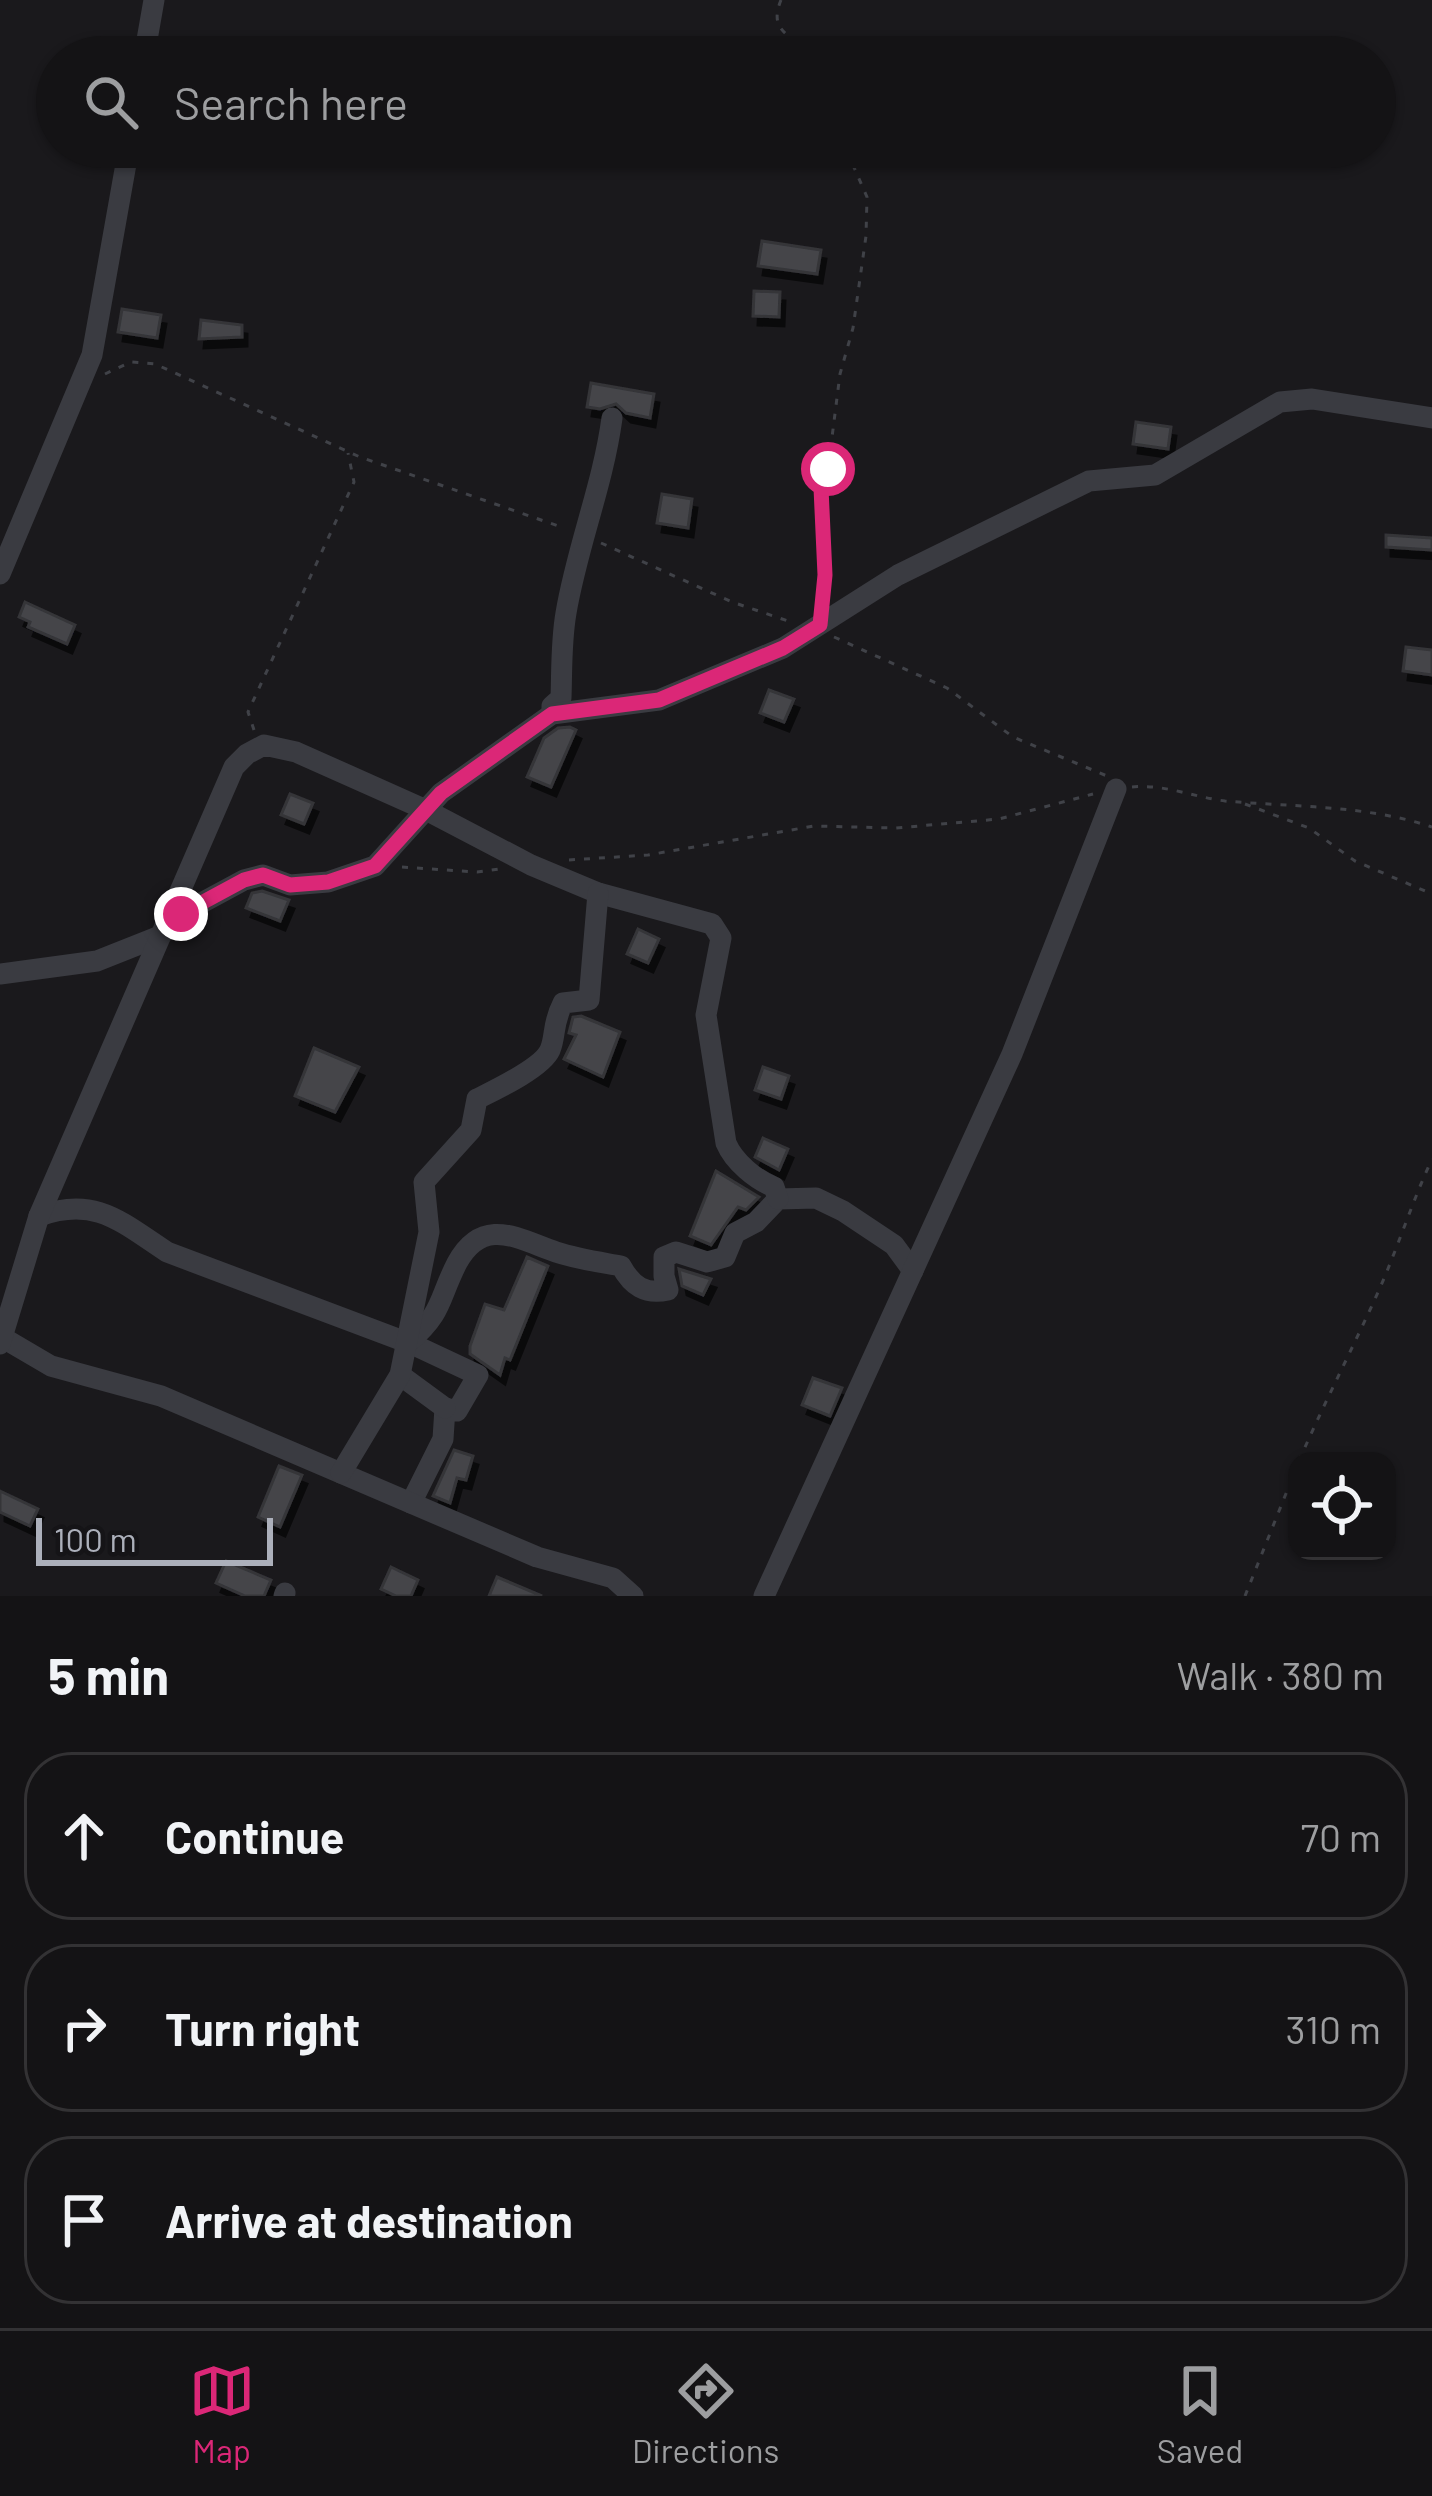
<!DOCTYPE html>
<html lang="en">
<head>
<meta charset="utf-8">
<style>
  :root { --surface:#141315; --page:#1d1c1e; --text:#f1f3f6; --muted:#9d9ea0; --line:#333234; --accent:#db2777 }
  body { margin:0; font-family:Barlow,sans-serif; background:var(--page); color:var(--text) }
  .controls { position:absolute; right:36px; bottom:36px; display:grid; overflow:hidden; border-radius:24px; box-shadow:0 3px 9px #0004 }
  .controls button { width:108px; height:108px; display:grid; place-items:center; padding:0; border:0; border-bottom:3px solid var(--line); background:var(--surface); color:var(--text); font:60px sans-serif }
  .scale { position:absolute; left:36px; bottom:30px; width:237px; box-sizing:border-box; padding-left:12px; border:6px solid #acb0bb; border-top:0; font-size:33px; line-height:42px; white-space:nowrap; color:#acb0bb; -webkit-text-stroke:9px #151417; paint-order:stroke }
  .stop { position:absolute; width:36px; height:36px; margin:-27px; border:9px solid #db2777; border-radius:50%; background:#fff }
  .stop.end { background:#db2777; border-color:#fff; box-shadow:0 3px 12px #0008 }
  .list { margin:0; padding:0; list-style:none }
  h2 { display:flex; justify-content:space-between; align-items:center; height:156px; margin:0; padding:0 48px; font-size:51px }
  h2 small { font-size:39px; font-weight:400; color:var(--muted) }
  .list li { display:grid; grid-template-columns:78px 1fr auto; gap:36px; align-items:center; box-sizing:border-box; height:168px; margin:0 24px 24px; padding:0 24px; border:3px solid var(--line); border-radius:48px }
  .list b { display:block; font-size:45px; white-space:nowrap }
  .list em { font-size:39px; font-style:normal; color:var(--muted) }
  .icon { flex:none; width:66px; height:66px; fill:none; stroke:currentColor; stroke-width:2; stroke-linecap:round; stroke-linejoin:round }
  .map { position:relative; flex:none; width:1432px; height:1596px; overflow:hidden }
  .search { position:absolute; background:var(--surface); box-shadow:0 3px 9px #0004; left:36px; right:36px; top:36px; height:132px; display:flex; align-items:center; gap:30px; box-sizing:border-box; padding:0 42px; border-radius:66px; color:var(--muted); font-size:45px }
  .sheet { height:732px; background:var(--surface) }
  nav { display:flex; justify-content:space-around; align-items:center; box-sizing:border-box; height:168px; border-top:3px solid var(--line); background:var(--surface); font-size:33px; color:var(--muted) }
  nav a { display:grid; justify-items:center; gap:6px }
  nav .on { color:var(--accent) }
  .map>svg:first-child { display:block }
</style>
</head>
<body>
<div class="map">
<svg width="1432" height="1596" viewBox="0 0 1432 1596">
  <defs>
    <filter id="shadow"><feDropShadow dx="5" dy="9" stdDeviation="0" flood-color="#0009"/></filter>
  </defs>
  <rect width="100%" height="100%" fill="#1a191c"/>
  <g fill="#444549" stroke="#343438" stroke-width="3" filter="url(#shadow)">
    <polygon points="762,241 821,250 817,274 758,266"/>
    <polygon points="754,291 780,292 779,317 753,316"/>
    <polygon points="122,309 161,315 157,338 118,332"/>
    <polygon points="201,320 242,325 242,337 199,339"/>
    <polygon points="591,383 654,394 650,418 626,413 616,404 600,409 587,407"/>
    <polygon points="1136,422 1171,427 1168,449 1133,444"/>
    <polygon points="662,494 692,499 688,528 657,523"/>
    <polygon points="1386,535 1432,538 1432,550 1386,547"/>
    <polygon points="25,602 75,625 67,644 28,627 30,622 19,617"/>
    <polygon points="1406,647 1432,650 1432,675 1403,671"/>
    <polygon points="769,690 794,699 784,722 760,713"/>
    <polygon points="570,727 576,730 551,787 527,777 544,738 558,728"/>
    <polygon points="290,794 313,803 304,824 281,815"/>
    <polygon points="262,891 289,900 280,921 246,908 252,893"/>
    <polygon points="638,929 659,939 648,963 627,954"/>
    <polygon points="581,1016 620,1032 603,1077 564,1059 576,1035 569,1033 573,1017"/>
    <polygon points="314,1048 359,1067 335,1112 295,1096"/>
    <polygon points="763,1067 789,1076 781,1099 755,1090"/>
    <polygon points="763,1138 788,1149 779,1170 755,1157"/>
    <polygon points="716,1171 759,1197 746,1210 738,1207 711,1245 690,1236"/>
    <polygon points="527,1257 548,1266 510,1360 505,1358 500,1375 470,1354 470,1346 485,1304 504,1310"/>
    <polygon points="679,1269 711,1279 703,1295 682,1286"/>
    <polygon points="813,1378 842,1388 830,1416 802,1405"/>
    <polygon points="454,1450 473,1456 466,1480 457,1478 450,1503 433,1496"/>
    <polygon points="279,1466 302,1475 280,1527 258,1517"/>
    <polygon points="0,1491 38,1509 30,1526 0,1512"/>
    <polygon points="226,1561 271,1580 264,1596 245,1596 216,1583"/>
    <polygon points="391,1567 418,1580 411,1596 396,1596 381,1589"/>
    <polygon points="497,1577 542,1596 489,1596"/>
  </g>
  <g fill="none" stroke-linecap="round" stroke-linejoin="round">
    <g stroke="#404248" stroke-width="3" stroke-dasharray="6 9" stroke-linecap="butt">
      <path d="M 781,0 C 766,36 798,36 818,57"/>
      <polyline points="105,374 131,362 155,364 360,457 564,528"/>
      <polyline points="601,543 732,602 791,622"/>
      <polyline points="822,598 821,488 828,469 840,374 853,328 866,236 867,197 845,147"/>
      <polyline points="834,637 947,688 1013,737 1107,776"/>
      <polyline points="254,730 248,712 354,482 348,453"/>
      <path d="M 1132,787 C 1165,784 1193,797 1225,801 C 1293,807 1367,805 1432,827"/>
      <polyline points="1245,804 1309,828 1355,861 1432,894"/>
      <polyline points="569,860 648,855 814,826 896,828 999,819 1093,794"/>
      <polyline points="402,867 477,872 500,869"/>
      <path d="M 1299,1461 C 1324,1403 1353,1348 1379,1290 C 1398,1247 1412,1202 1432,1159"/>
      <polyline points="1245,1596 1297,1466"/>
    </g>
    <g stroke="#3a3b41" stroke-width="21">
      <polyline points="144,57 154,0"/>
      <polyline points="0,574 92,355 129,147"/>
      <path d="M 552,714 L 552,706 L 561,698 C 562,669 561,642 566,613 C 577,547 603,485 612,418"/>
      <polyline points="0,974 97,961 160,936 181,914 244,880 263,875 290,885 328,882 375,866 441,793 552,714 659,700 783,648 898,575 1089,481 1155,475 1280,402 1312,399 1432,418"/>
      <path d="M 39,1216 C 95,1196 120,1221 167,1252 L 414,1345 L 478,1375 L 457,1411 L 445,1408 L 443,1439 L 411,1503"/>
      <polyline points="0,1336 51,1366 161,1396 537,1557 613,1578 633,1596"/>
      <path d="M 409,1342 C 444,1311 438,1300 457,1263 C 483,1215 518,1239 556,1252 C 577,1259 599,1262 621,1266 C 632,1286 645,1295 668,1290 L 664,1276 L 664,1257 L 676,1252 L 707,1262 L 725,1257 L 735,1233 L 756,1222 L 778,1199 L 816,1198 L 843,1211 L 894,1245 L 913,1271"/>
      <path d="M 0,1344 L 39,1216 L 234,767 L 247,754 L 264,745 L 296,752 L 426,810 L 531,865 L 598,893 L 712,924 L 721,938 L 706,1015 L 726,1143 C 734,1162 756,1180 774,1187 L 778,1199"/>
      <polyline points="400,1375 445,1408"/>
      <path d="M 341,1473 L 400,1375 L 429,1232 L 424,1182 L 471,1130 L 477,1099 C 495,1090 542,1068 550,1050 C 556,1036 552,1024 563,1003 L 589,1000 L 598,893"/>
      <polyline points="284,1596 285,1593"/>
      <polyline points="764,1596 1012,1054 1116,789"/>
    </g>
  </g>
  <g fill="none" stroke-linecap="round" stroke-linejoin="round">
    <polyline stroke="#db2777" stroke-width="15" points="181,914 244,880 263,875 290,885 328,882 375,866 441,793 552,714 659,700 783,648 820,625 825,575 821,488 828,469"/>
  </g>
</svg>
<div class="controls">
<button><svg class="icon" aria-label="locate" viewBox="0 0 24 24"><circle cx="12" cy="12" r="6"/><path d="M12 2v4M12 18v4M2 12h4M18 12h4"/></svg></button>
</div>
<div class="scale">100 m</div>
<div class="stop" style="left:828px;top:469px"></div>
<div class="stop end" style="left:181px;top:914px"></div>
<div class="search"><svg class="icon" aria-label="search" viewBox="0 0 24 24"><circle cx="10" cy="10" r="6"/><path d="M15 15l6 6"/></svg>Search here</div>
</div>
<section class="sheet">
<h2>5 min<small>Walk · 380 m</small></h2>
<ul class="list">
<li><svg class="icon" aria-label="ahead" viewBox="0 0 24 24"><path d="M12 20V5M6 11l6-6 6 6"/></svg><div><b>Continue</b></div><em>70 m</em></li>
<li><svg class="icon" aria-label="right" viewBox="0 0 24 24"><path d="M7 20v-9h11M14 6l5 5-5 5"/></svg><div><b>Turn right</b></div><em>310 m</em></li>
<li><svg class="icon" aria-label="arrive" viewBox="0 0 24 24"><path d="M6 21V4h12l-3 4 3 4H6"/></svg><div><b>Arrive at destination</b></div></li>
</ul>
</section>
<nav>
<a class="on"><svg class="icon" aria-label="map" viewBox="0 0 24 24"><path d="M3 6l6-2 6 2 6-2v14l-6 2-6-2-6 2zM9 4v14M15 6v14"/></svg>Map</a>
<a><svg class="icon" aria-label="directions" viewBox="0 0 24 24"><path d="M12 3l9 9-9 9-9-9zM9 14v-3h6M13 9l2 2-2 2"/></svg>Directions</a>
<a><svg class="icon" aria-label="saved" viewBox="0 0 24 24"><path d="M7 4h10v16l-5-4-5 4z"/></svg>Saved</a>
</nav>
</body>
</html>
